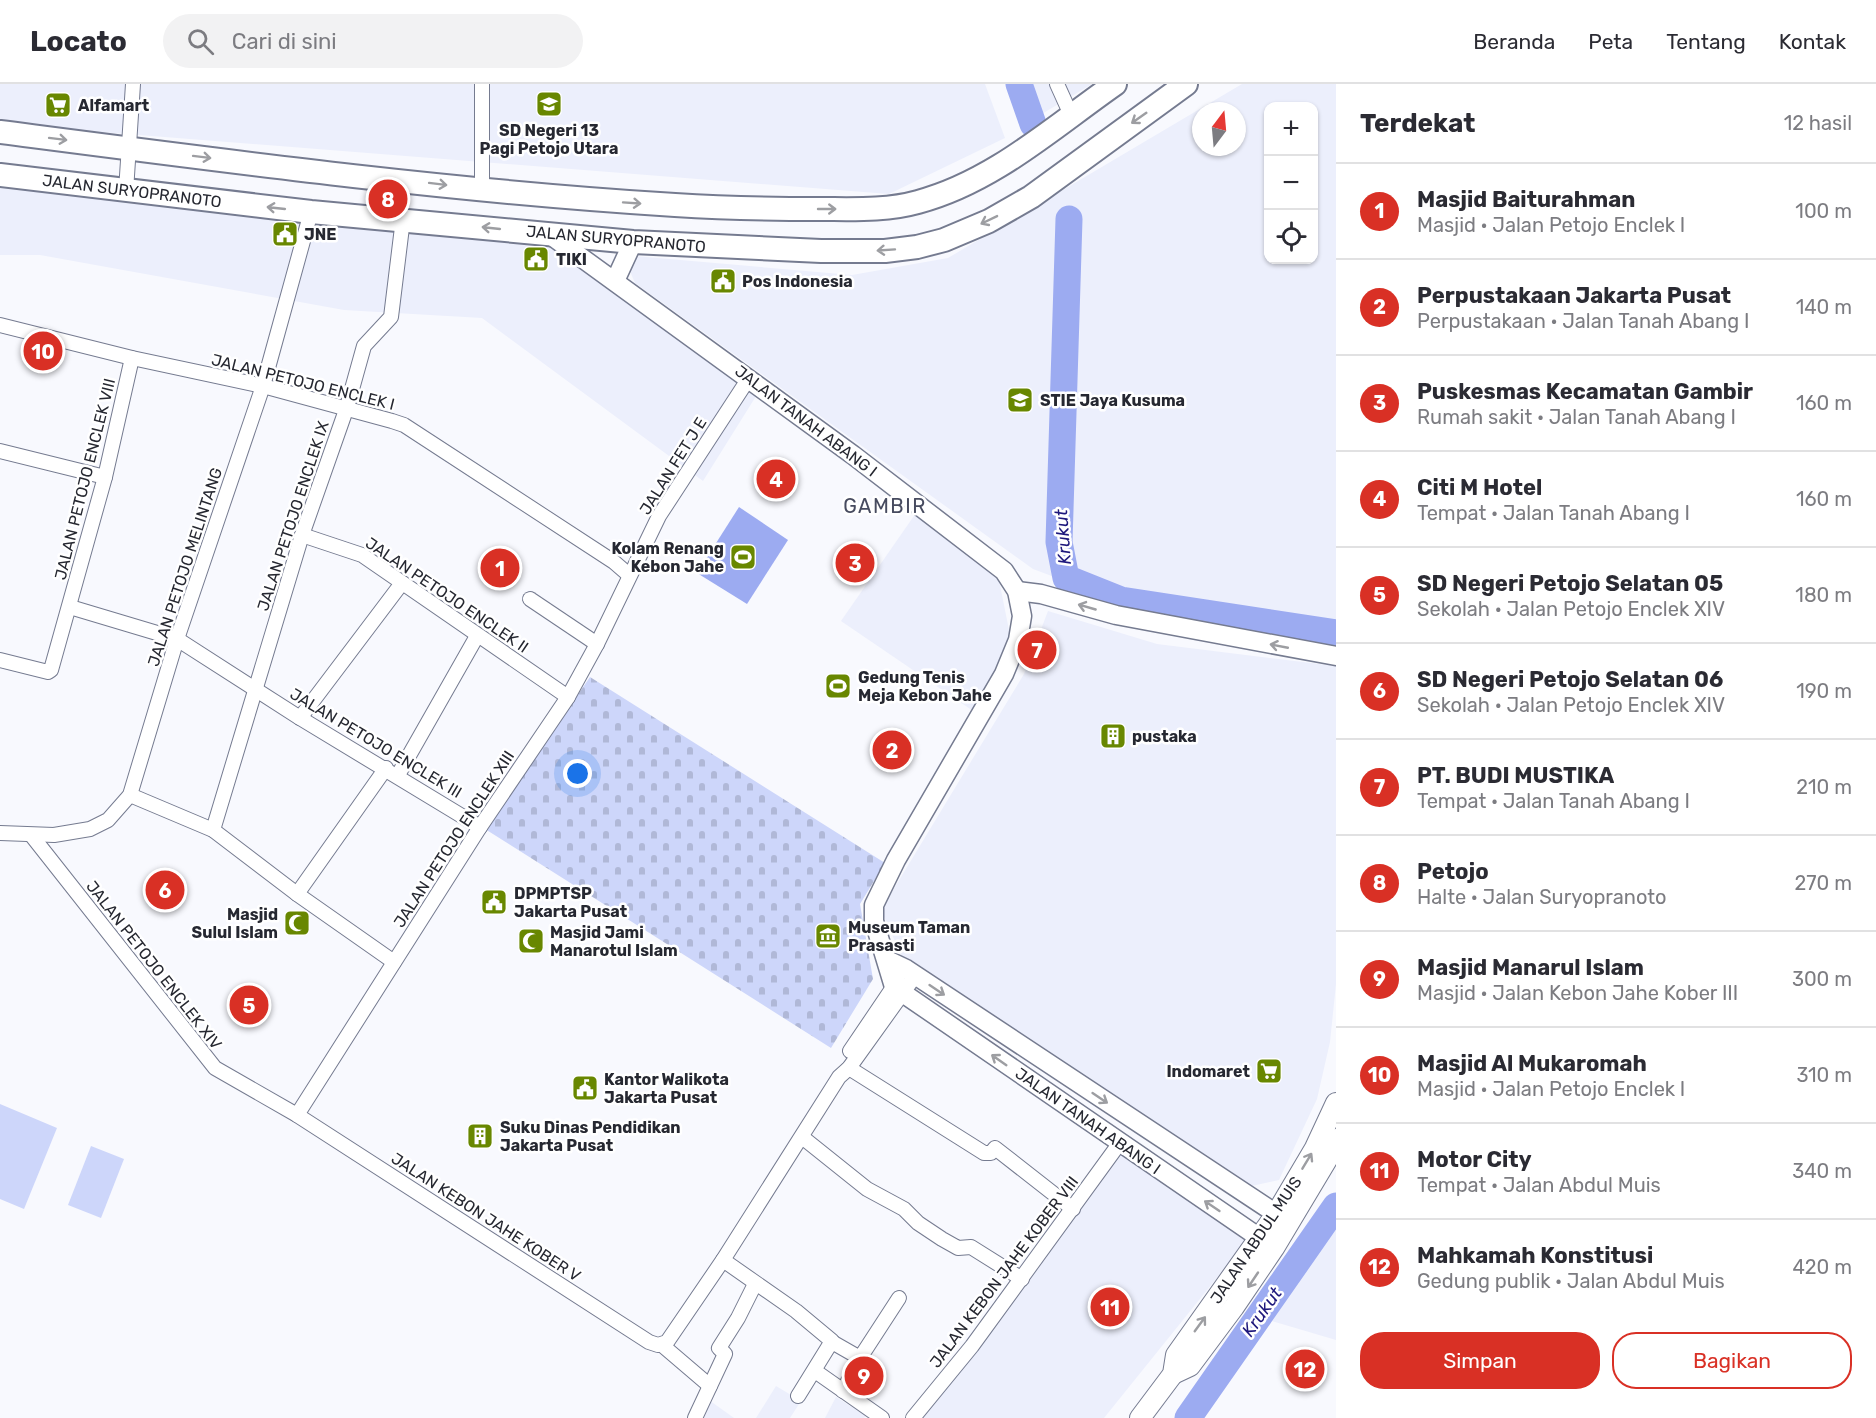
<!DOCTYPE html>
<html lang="id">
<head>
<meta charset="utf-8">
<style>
  :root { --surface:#fff; --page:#f2f2f3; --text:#2b2b33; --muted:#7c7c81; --line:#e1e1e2; --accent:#d93025 }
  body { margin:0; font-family:Rubik,sans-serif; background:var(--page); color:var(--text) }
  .controls { position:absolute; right:18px; top:18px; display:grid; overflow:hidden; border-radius:12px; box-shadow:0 2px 4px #0004 }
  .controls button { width:54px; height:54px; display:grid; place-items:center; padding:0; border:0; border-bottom:2px solid var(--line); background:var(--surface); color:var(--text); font:30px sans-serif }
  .compass { position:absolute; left:1192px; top:18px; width:54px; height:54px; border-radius:50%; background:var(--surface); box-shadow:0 2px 4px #0004; rotate:16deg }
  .you { position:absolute; left:578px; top:690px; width:21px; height:21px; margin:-15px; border:4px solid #fff; border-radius:50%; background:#1a73e8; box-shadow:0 0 0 9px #1a73e833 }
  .badge { display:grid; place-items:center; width:39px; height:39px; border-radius:50%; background:var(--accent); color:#fff; font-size:20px; font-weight:700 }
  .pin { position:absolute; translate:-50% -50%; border:3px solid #fff; box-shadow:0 2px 6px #0006 }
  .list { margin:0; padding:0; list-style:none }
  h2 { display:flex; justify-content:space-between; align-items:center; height:78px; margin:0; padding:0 24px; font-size:26px }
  h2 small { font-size:20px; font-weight:400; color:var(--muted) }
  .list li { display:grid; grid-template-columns:39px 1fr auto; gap:18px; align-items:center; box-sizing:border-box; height:96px; padding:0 24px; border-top:2px solid var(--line) }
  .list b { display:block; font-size:22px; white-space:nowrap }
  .list p { margin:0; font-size:20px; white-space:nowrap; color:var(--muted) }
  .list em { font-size:20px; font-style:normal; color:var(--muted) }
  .actions { display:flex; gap:12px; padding:18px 24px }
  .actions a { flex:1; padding:14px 0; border:2px solid var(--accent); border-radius:24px; text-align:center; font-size:21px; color:var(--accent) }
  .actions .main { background:var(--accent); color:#fff }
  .icon { flex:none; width:33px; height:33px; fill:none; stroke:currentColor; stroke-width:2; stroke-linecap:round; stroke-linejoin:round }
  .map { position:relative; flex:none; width:1336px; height:1334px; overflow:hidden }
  header { display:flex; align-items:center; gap:36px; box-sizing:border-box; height:84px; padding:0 30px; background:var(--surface); border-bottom:2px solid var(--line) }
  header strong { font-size:28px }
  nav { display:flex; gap:33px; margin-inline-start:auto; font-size:21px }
  .search { width:420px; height:54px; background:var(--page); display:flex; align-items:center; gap:15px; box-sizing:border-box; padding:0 21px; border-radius:33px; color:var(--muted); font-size:22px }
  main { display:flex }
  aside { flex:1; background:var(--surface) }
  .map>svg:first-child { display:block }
</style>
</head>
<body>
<header>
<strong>Locato</strong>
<div class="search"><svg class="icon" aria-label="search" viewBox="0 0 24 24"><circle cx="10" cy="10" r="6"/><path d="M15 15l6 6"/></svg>Cari di sini</div>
<nav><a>Beranda</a><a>Peta</a><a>Tentang</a><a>Kontak</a></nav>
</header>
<main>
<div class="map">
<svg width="1336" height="1334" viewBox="0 0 1336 1334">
  <defs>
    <pattern id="cemetery-stones" width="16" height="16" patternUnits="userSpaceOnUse" patternTransform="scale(1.5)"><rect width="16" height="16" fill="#cdd6fa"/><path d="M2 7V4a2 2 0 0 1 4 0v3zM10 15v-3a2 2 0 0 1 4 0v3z" fill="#b0b8d7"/></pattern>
  </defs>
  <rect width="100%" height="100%" fill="#f8f9fe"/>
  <g fill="#eceffc" fill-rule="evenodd">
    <polygon points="0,0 985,0 1005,54 889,110 0,40"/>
    <polygon points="1032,0 1092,0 1040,31"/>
    <path d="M 1242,0 L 1336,0 L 1336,538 L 1073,500 L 1033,485 L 635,199 L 623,171 L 852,191 L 948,174 ZM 1268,22 L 1314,22 L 1314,176 L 1268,176 ZM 1201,27 L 1237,27 L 1237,63 L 1201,63 Z"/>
    <polygon points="0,103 557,159 758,309 703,397 482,234 344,226 40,171 0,171"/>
    <polygon points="916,429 999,496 1013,566 979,631 841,537"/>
    <polygon points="1048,527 1157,560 1336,582 1336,900 1330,958 1317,1015 1279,1096 1247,1103 902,873 881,826 1024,590"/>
    <polygon points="1114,1059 1249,1154 1104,1334 915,1334"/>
    <polygon points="1336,1137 1336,1256 1268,1236 1327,1154"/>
    <polygon points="776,1302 801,1317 790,1334 756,1334"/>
    <polygon points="836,1313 866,1332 864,1334 825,1334"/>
    <polygon points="706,1314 734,1334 696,1334"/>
  </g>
  <polygon fill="url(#cemetery-stones)" points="590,593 885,779 860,820 873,895 831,964 485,745"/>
  <g fill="#cdd6fa">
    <polygon points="0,1020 57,1044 24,1125 0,1115"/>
    <polygon points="91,1062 124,1075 101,1134 68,1121"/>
  </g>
  <polygon fill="#9cabf1" points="739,423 788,456 747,520 697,489"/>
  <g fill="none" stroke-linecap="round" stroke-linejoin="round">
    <g stroke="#9cabf1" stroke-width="27">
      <polyline points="1019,0 1033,40"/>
      <polyline points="1069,135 1059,458 1066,494 1121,516 1336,549"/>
      <polyline points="1188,1334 1336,1122"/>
    </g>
    <defs>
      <g id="minor">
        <polyline points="482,0 482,105"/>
        <polyline points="1057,0 1071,31"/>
        <polyline points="126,107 133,0"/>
        <polyline points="0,241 132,274 263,302 392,337 404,341 614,478 629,491"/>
        <polyline points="0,367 105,393"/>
        <polyline points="302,451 362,471 568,613"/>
        <polyline points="530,515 597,560"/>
        <polyline points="70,523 177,555 300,634 480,743"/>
        <polyline points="0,576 48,588 51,586 105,393 132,274"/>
        <polyline points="300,634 402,499"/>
        <polyline points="398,691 477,552"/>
        <polyline points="130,711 213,746 297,810 394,878"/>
        <polyline points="213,746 302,451 347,323 364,262 391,233 403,135"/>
        <polyline points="0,749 54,751 90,745 108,736 130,711 177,555 263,302 311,128"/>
        <polyline points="32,752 215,984 297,1031 649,1258 658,1261 667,1258 723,1176 839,993 849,984 915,892"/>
        <polyline points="297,810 386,684"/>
        <polyline points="850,967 898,896"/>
        <polyline points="849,984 984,1069 991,1069 995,1064 1073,1125"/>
        <polyline points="297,1031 480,743 568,613 597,560 659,432 749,294"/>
        <polyline points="802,1053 867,1105 904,1125 918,1139 942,1155 958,1164 971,1163 1022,1195"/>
        <polyline points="723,1176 796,1227 832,1257 798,1312"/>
        <polyline points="832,1258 860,1274 899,1214"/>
        <polyline points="662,1261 710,1302"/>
        <polyline points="815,1287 882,1334"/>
        <polyline points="843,1307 860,1274"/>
        <polyline points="695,1334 725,1270 719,1264 738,1234 755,1200"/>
        <polyline points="913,1334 972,1262 1119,1060"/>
      </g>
      <g id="tertiary">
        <polyline points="549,150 853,371 1004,487 1017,507 1022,532 1018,556 1004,590 896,776 874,821 874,837 894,903 1270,1161"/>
        <polyline points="615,197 633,158"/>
        <polyline points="1017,507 1041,510 1116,531 1336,572"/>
        <polyline points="887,876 906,885 1287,1137"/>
      </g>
      <g id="secondary">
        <polyline points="1173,1290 1190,1282 1234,1223 1274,1164 1328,1074 1336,1055"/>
        <polyline points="1140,1334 1173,1290 1176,1271 1276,1130 1315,1064 1336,1019"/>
      </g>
      <g id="primary">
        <path d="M 0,48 C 224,77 449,107 675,121 C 723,124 771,125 819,125 C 851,125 886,127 918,118 C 993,98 1052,44 1115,0"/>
        <polyline points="0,91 311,128 633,158 821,167 885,167 917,163 944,156 989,137 1031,113 1186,0"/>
      </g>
    </defs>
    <use href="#minor" stroke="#757b90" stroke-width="16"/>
    <use href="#tertiary" stroke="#757b90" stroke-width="21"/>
    <use href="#secondary" stroke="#757b90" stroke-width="22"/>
    <use href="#primary" stroke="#757b90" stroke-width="26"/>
    <use href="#minor" stroke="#fff" stroke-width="14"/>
    <use href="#tertiary" stroke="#fff" stroke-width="18"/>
    <use href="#secondary" stroke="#fff" stroke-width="20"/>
    <use href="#primary" stroke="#fff" stroke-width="22"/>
  </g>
  <defs><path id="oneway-shaft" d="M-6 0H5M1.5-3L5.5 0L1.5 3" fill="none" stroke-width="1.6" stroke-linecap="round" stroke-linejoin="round" transform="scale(1.5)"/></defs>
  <g stroke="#9d9ea2">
    <use href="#oneway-shaft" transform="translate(1139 34) rotate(145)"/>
    <use href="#oneway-shaft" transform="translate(58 55) rotate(7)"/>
    <use href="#oneway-shaft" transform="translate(202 73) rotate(7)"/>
    <use href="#oneway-shaft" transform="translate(438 100) rotate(7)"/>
    <use href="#oneway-shaft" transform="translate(632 119) rotate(4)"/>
    <use href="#oneway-shaft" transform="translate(276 124) rotate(-174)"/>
    <use href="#oneway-shaft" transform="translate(827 125)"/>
    <use href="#oneway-shaft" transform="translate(989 136) rotate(154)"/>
    <use href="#oneway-shaft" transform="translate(491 144) rotate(-174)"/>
    <use href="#oneway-shaft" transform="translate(886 166) rotate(176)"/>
    <use href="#oneway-shaft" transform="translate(1087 523) rotate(-164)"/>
    <use href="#oneway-shaft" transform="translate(1279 562) rotate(-169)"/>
    <use href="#oneway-shaft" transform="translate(937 906) rotate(34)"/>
    <use href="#oneway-shaft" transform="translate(999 976) rotate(-145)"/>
    <use href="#oneway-shaft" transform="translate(1100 1014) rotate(34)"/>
    <use href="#oneway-shaft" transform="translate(1307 1077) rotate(-59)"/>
    <use href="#oneway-shaft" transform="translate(1212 1122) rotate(-146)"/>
    <use href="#oneway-shaft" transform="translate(1253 1196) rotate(124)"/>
    <use href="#oneway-shaft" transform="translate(1200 1240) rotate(-54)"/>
  </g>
  <defs>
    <symbol id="school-square" viewBox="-11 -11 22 22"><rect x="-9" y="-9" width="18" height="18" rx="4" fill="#688700" stroke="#fff"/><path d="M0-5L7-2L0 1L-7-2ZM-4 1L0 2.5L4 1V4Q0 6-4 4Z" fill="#fff"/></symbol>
    <symbol id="supermarket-square" viewBox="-11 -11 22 22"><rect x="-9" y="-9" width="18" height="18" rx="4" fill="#688700" stroke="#fff"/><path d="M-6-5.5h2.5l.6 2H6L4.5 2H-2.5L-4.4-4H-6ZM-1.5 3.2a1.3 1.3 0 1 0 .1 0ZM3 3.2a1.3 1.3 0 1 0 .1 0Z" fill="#fff"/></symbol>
    <symbol id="civic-square" viewBox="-11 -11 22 22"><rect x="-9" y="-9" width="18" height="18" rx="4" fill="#688700" stroke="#fff"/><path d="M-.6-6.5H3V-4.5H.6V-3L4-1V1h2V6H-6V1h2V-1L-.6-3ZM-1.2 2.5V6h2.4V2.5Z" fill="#fff"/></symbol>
    <symbol id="university-square" viewBox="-11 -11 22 22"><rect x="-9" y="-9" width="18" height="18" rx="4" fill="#688700" stroke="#fff"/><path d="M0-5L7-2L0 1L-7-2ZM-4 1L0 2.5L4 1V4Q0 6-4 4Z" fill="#fff"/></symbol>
    <symbol id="stadium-square" viewBox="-11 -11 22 22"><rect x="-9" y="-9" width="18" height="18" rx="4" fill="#688700" stroke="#fff"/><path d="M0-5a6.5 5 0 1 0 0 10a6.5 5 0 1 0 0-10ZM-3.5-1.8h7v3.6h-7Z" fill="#fff"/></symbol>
    <symbol id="building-square" viewBox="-11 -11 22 22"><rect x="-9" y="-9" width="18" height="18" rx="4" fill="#688700" stroke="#fff"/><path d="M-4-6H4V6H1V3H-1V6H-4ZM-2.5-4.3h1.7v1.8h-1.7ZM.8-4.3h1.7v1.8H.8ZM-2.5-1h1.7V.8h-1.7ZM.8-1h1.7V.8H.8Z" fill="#fff"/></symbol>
    <symbol id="mosque-square" viewBox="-11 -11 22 22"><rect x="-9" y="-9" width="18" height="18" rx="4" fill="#688700" stroke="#fff"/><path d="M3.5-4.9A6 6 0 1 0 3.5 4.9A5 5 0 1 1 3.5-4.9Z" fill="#fff"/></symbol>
    <symbol id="museum-square" viewBox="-11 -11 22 22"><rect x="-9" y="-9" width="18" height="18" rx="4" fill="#688700" stroke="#fff"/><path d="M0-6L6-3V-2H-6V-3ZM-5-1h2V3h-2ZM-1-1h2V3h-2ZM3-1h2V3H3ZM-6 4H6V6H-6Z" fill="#fff"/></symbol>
  </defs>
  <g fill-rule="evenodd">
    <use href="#school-square" x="534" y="5" width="30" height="30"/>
    <use href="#supermarket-square" x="43" y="6" width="30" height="30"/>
    <use href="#civic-square" x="270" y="135" width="30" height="30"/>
    <use href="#civic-square" x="521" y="160" width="30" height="30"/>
    <use href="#civic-square" x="708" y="182" width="30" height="30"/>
    <use href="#university-square" x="1005" y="301" width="30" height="30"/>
    <use href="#stadium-square" x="728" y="458" width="30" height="30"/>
    <use href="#stadium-square" x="823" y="587" width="30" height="30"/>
    <use href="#building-square" x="1098" y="637" width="30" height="30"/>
    <use href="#civic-square" x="479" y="803" width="30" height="30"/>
    <use href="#mosque-square" x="282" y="824" width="30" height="30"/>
    <use href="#museum-square" x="813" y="837" width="30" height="30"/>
    <use href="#mosque-square" x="516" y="842" width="30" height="30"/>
    <use href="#supermarket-square" x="1254" y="972" width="30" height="30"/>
    <use href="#civic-square" x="570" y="989" width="30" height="30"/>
    <use href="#building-square" x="465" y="1037" width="30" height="30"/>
  </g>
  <g text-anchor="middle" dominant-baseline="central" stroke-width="5" stroke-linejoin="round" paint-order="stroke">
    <g font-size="16" font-weight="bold" fill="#262831" stroke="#fff" text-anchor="start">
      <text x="78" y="21">Alfamart</text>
      <text x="549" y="46" text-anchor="middle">SD Negeri 13<tspan x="549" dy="18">Pagi Petojo Utara</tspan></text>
      <text x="304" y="150">JNE</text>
      <text x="556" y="175">TIKI</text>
      <text x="742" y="197">Pos Indonesia</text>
      <text x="1040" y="316">STIE Jaya Kusuma</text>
      <text x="724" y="464" text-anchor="end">Kolam Renang<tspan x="724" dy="18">Kebon Jahe</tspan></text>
      <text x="858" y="593">Gedung Tenis<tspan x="858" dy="18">Meja Kebon Jahe</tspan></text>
      <text x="1132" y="652">pustaka</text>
      <text x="514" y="809">DPMPTSP<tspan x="514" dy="18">Jakarta Pusat</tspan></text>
      <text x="278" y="830" text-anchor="end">Masjid<tspan x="278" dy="18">Sulul Islam</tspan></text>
      <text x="848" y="843">Museum Taman<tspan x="848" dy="18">Prasasti</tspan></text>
      <text x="550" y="848">Masjid Jami<tspan x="550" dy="18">Manarotul Islam</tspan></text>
      <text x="1250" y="987" text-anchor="end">Indomaret</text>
      <text x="604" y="995">Kantor Walikota<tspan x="604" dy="18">Jakarta Pusat</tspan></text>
      <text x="500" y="1043">Suku Dinas Pendidikan<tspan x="500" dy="18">Jakarta Pusat</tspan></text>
    </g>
    <g font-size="16" fill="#262831" stroke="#fff">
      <text transform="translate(132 107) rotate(7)">JALAN SURYOPRANOTO</text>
      <text transform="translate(616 155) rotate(5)">JALAN SURYOPRANOTO</text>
      <text transform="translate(303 298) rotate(14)">JALAN PETOJO ENCLEK I</text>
      <text transform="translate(806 337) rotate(37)">JALAN TANAH ABANG I</text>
      <text transform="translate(673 382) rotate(-58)">JALAN FET J E</text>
      <text transform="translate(85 395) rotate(-76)">JALAN PETOJO ENCLEK VIII</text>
      <text transform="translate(293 432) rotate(-72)">JALAN PETOJO ENCLEK IX</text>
      <text transform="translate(185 483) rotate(-72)">JALAN PETOJO MELINTANG</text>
      <text transform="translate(447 511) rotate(34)">JALAN PETOJO ENCLEK II</text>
      <text transform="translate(376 659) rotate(31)">JALAN PETOJO ENCLEK III</text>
      <text transform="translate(454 755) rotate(-57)">JALAN PETOJO ENCLEK XIII</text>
      <text transform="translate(154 881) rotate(52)">JALAN PETOJO ENCLEK XIV</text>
      <text transform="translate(1088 1037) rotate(35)">JALAN TANAH ABANG I</text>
      <text transform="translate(486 1133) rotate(33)">JALAN KEBON JAHE KOBER V</text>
      <text transform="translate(1256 1156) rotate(-56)">JALAN ABDUL MUIS</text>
      <text transform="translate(1004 1188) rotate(-53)">JALAN KEBON JAHE KOBER VIII</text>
    </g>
    <g font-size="18" font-style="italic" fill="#1e187c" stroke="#fff">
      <text transform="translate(1063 453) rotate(-94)">Krukut</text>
      <text transform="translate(1262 1228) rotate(-55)">Krukut</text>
    </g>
    <g font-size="20" letter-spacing="1.5" fill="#474b5f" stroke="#fff">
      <text x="885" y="422">GAMBIR</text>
    </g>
  </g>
</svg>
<div class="controls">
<button>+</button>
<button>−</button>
<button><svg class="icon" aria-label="locate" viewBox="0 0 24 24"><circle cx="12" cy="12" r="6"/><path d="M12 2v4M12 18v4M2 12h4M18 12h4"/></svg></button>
</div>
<svg class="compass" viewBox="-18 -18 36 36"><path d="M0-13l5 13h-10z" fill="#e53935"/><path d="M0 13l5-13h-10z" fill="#7c7c81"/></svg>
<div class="you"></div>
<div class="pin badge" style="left:500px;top:484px">1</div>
<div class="pin badge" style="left:892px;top:666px">2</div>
<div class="pin badge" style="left:855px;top:479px">3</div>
<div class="pin badge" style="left:776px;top:395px">4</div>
<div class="pin badge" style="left:249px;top:921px">5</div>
<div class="pin badge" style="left:165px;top:806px">6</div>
<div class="pin badge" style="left:1037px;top:566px">7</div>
<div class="pin badge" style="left:388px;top:115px">8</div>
<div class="pin badge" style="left:864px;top:1292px">9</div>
<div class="pin badge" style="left:43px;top:267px">10</div>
<div class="pin badge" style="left:1110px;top:1223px">11</div>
<div class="pin badge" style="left:1305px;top:1285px">12</div>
</div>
<aside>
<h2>Terdekat<small>12 hasil</small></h2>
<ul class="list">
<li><span class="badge">1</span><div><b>Masjid Baiturahman</b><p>Masjid · Jalan Petojo Enclek I</p></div><em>100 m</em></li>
<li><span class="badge">2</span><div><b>Perpustakaan Jakarta Pusat</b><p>Perpustakaan · Jalan Tanah Abang I</p></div><em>140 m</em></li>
<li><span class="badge">3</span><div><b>Puskesmas Kecamatan Gambir</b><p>Rumah sakit · Jalan Tanah Abang I</p></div><em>160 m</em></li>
<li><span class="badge">4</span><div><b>Citi M Hotel</b><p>Tempat · Jalan Tanah Abang I</p></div><em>160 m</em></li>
<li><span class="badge">5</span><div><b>SD Negeri Petojo Selatan 05</b><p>Sekolah · Jalan Petojo Enclek XIV</p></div><em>180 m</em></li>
<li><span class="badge">6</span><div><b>SD Negeri Petojo Selatan 06</b><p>Sekolah · Jalan Petojo Enclek XIV</p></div><em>190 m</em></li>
<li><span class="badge">7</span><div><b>PT. BUDI MUSTIKA</b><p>Tempat · Jalan Tanah Abang I</p></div><em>210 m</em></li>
<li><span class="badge">8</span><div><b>Petojo</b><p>Halte · Jalan Suryopranoto</p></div><em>270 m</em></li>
<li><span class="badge">9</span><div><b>Masjid Manarul Islam</b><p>Masjid · Jalan Kebon Jahe Kober III</p></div><em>300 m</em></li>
<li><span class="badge">10</span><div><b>Masjid Al Mukaromah</b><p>Masjid · Jalan Petojo Enclek I</p></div><em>310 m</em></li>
<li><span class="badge">11</span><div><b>Motor City</b><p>Tempat · Jalan Abdul Muis</p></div><em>340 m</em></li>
<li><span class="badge">12</span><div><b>Mahkamah Konstitusi</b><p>Gedung publik · Jalan Abdul Muis</p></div><em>420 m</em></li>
</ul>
<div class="actions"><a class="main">Simpan</a><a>Bagikan</a></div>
</aside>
</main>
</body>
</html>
